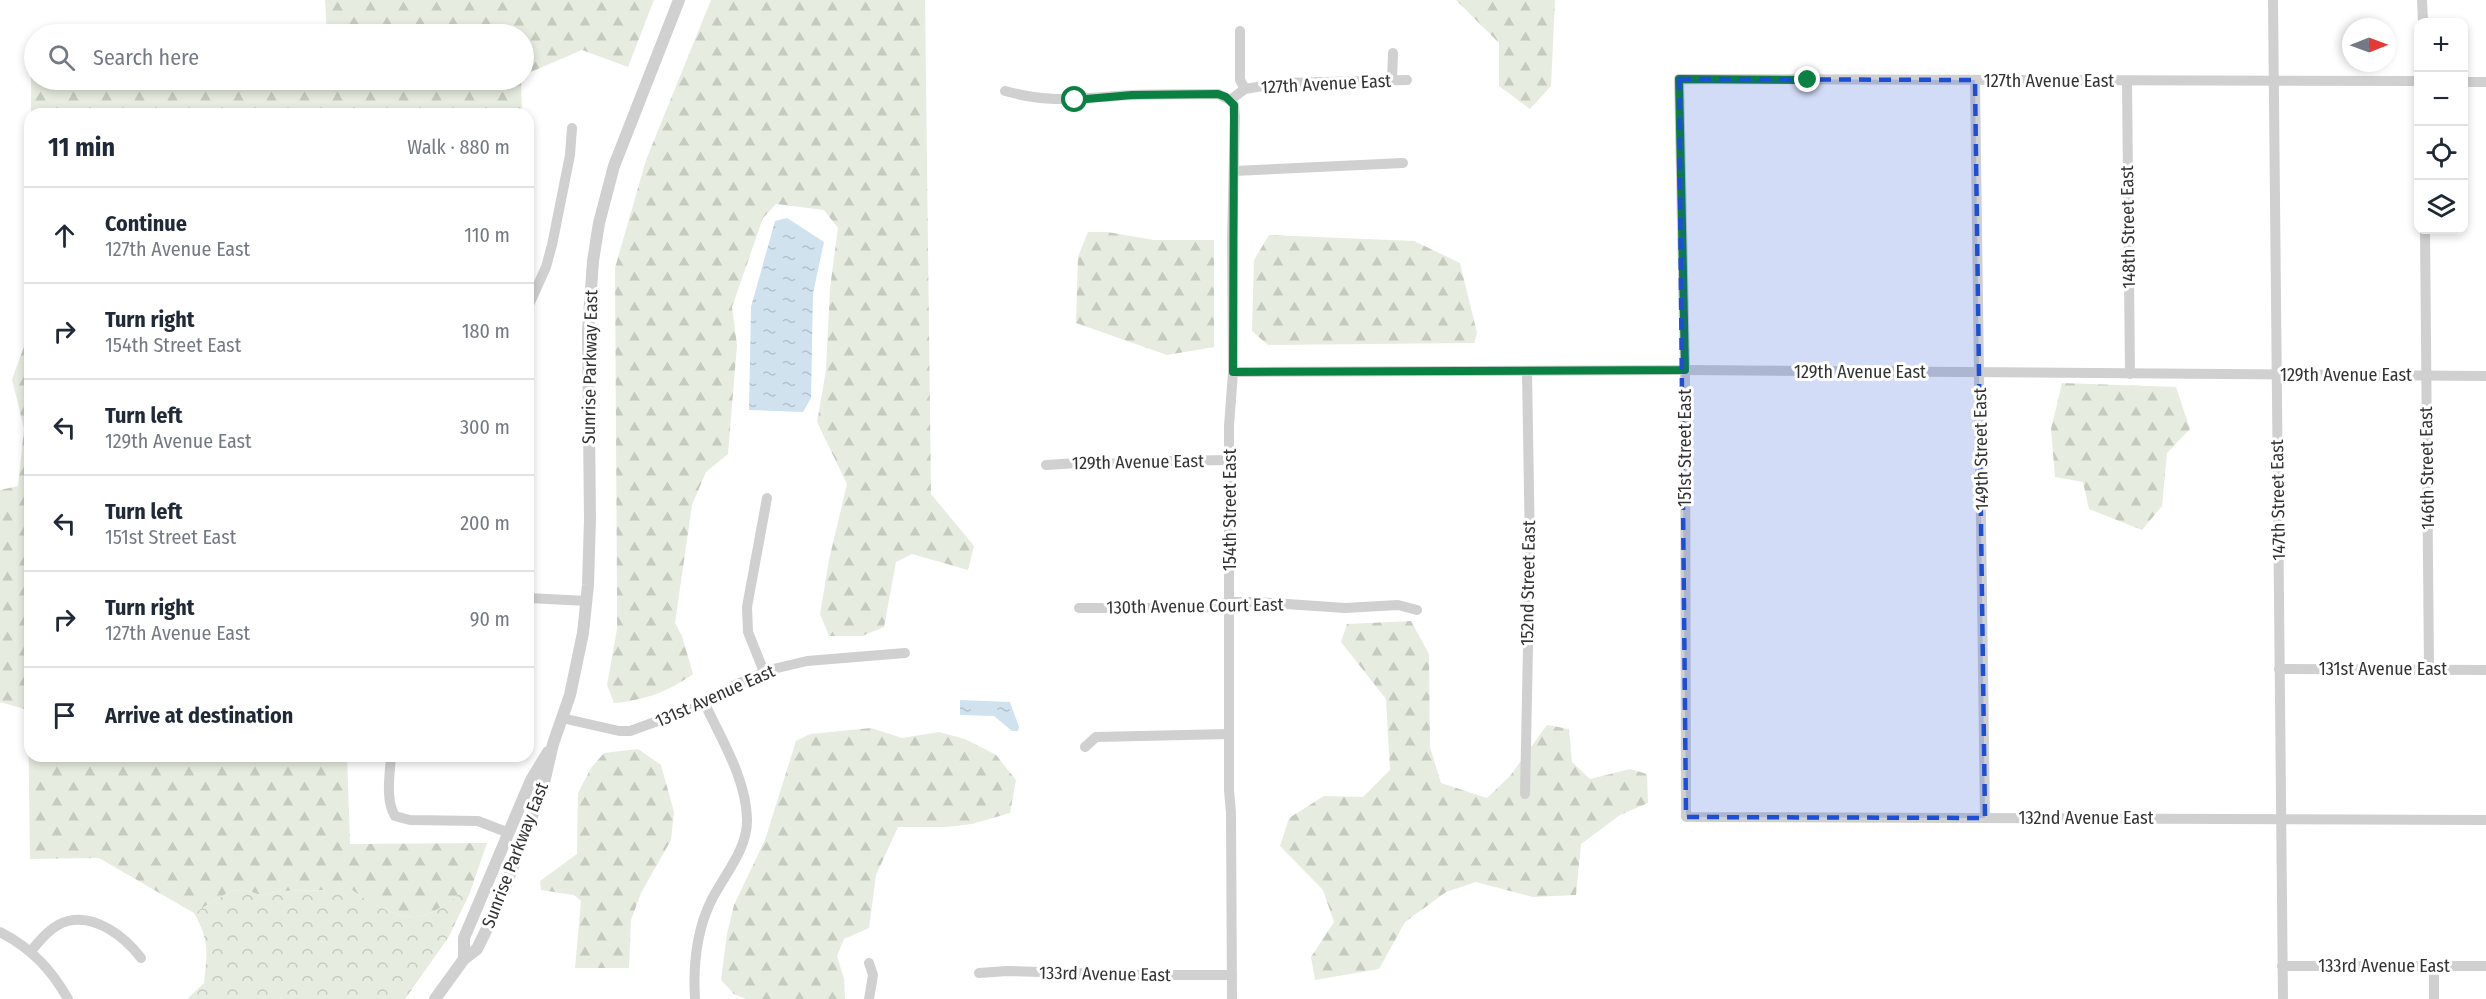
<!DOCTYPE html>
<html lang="en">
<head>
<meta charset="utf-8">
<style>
  :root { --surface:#fff; --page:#f2f2f3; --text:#1f2937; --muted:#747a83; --line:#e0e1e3 }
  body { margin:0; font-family:"Fira Sans Condensed",sans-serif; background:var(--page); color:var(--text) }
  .controls { position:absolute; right:18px; top:18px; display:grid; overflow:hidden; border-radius:12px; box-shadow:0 3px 9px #0003 }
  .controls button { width:54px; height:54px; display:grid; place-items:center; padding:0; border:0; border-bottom:2px solid var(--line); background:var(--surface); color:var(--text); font:30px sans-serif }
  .compass { position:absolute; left:2342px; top:18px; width:54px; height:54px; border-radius:50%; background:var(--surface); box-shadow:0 3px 9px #0003; rotate:89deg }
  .stop { position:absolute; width:18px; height:18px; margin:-14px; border:4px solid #0b8043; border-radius:50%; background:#fff }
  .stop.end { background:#0b8043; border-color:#fff; box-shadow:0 2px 6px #0008 }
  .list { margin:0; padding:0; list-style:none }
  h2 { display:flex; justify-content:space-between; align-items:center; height:78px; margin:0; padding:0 24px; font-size:26px }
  h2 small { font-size:20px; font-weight:400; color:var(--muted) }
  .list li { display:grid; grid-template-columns:39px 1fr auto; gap:18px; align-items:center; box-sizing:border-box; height:96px; padding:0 24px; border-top:2px solid var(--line) }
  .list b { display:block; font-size:22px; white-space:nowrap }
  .list p { margin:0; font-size:20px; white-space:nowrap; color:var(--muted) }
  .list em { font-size:20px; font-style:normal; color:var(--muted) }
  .icon { flex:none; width:33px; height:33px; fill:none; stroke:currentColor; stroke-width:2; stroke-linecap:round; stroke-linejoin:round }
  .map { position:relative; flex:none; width:2486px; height:999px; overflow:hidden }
  .search { position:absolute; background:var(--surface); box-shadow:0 3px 9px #0003; left:24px; top:24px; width:510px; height:66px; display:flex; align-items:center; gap:15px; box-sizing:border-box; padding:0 21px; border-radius:33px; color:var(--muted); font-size:22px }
  .panel { position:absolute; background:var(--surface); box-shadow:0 3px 9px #0003; left:24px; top:108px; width:510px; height:654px; border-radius:18px }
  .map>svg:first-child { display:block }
</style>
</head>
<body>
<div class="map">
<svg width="2486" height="999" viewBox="0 0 2486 999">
  <defs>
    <pattern id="forest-firs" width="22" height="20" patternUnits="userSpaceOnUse" patternTransform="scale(1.5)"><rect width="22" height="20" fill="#e6ecdf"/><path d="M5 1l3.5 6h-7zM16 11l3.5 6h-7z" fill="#c6cbc0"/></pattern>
    <pattern id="park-crowns" width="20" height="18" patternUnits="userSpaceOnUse" patternTransform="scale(1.5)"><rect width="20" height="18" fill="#e6ecdf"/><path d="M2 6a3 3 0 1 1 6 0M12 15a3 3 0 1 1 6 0" fill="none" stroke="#c6cbc0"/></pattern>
    <pattern id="water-ripples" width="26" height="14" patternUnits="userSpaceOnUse" patternTransform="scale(1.5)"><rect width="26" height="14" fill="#cfe2ee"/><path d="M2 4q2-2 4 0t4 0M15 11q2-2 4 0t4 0" fill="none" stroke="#b2c2cd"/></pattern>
  </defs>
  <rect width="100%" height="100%" fill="#fff"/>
  <g fill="url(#forest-firs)">
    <polygon points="325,0 654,0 628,67 582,50 524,75 524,34 327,34"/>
    <path d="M 711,0 L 925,0 L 931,494 L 974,546 L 968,570 L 912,554 L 896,562 L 884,627 L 862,636 L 829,636 L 820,614 L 829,560 L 847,484 L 817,422 L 826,370 L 830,288 L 838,228 L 824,210 L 776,204 L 763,218 L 732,307 L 737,345 L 728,454 L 706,472 L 692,505 L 675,623 L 682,636 L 693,674 C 668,692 645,700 614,703 L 607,685 L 617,629 L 617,599 L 615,268 L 646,160 Z"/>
    <polygon points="1456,0 1555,0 1551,86 1530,109 1499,86 1499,43"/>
    <polygon points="31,77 34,77 34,80 521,80 522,114 31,114"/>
    <path d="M 30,182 L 30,756 L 347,756 L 350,844 L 487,843 L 469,895 L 460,890 C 456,899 452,900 444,905 C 435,911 426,917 414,917 C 393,917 358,897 344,883 L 336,890 L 281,891 L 261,895 L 244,890 L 231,891 L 194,913 L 99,858 L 30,859 L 28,710 L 0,702 L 0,490 L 18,486 L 24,429 L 12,379 L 28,336 Z"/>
    <polygon points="1088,232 1107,232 1154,240 1214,240 1214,347 1167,355 1076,323 1078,257"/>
    <polygon points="1269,235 1414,241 1460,263 1477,333 1474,343 1268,345 1252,331 1254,260"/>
    <polygon points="2062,383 2176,387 2190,429 2167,453 2162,506 2142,530 2089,509 2083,482 2055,477 2051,429"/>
    <polygon points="1411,621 1429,654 1430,747 1441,783 1487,798 1510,776 1547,725 1569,729 1572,762 1590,779 1630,769 1647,774 1648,803 1620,815 1581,844 1576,895 1533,897 1476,882 1446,892 1405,922 1379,969 1315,980 1311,957 1334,922 1323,890 1280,846 1289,818 1324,796 1363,797 1390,770 1386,699 1341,642 1347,624"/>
    <polygon points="871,728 902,738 939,732 965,739 996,755 1016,780 1010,813 972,824 947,827 898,827 876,875 869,928 844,939 837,956 844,979 845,999 746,999 734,994 721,980 727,934 734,905 765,840 796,741 810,734"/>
    <polygon points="638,749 661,765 674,812 671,840 641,893 631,920 629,968 575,968 581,901 574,895 541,890 540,881 577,854 578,793 591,768 604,753"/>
  </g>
  <path fill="url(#park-crowns)" d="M 344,883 C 358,897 393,917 414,917 C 426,917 435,911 444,905 C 452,900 456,899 460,890 L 469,895 L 448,938 L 405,999 L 187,999 L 204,983 C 207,953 210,941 194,913 L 231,891 L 244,890 L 261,895 L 281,891 L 335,890 Z"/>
  <g fill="url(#water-ripples)">
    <polygon points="787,218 824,242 813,293 811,398 803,412 749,410 751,307 775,221"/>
    <polygon points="960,700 1010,702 1019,727 1018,731 1012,731 994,716 960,715"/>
  </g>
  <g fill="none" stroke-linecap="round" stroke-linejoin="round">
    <g stroke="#d0d0d0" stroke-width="10">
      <polyline points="2273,0 2283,999"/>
      <polyline points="2422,0 2423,22"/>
      <polyline points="1240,31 1240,80 1245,89"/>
      <polyline points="1392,80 1393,53"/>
      <polyline points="1975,80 1985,818"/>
      <polyline points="2127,81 2130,374"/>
      <polyline points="2418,81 1679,79 1685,370 1686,817 2486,820"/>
      <polyline points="2464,82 2486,82"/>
      <path d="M 1005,91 C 1056,105 1084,97 1134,95 C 1162,94 1190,94 1218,94 L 1230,100"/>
      <polyline points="1234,171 1403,163"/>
      <polyline points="2425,230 2429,670"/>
      <polyline points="528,307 546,267 552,245 570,155 572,128"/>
      <polyline points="1233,372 1685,370 2486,376"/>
      <polyline points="1046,465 1078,463 1145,464 1166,461 1230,460"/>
      <polyline points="528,598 587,601"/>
      <polyline points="1079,608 1205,608 1231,602 1257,602 1345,608 1398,605 1417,610"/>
      <polyline points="2279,669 2486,670"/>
      <polyline points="764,672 748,632 747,607 767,498"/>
      <polyline points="562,718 619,731 630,731 705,704 733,686 769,670 807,661 905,653"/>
      <polyline points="1085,747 1096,737 1229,734"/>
      <path d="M 391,756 C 390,774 385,800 395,816 L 410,820 L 478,821 L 509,833"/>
      <polyline points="1525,794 1530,549 1527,372"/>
      <path d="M 0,932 C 31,948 51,969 68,999"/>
      <path d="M 31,951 C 41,939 52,925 68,921 C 96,914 125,937 141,958"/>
      <polyline points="2282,966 2486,966"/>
      <polyline points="2434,966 2434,999"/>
      <polyline points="979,973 1007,971 1141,975 1232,975"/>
      <path d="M 695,999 C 693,965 696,932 711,901 C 724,875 748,849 747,819 C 746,778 721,739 705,704"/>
      <polyline points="869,999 873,975 869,963"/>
      <polyline points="1232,999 1231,813 1229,790 1229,426 1233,372 1232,238 1235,117 1234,105 1230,100 1245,89 1281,83 1407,80"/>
    </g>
    <g stroke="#d0d0d0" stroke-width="12">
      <polyline points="464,959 464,938 531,780 548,752"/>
      <polyline points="435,999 464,959 477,949 499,904 543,787 553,744 570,695 583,633 588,585 590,519 588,331 593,261 599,223 614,166 679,0"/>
    </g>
  </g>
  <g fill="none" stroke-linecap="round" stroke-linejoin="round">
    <polyline stroke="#0b8043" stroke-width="8" points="1075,100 1132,95 1218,94 1226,97 1234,105 1233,372 1685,370 1679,79 1808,80"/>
  </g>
  <path fill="#1d4ed8" fill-opacity="0.2" stroke="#1d4ed8" stroke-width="4.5" stroke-dasharray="12 8" stroke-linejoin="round" d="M 1679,79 L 1975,80 L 1985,818 L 1686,817 Z"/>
  <g text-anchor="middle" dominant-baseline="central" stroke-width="6" stroke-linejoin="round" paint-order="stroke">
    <g font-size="18" fill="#333" stroke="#fff">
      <text x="2049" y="81">127th Avenue East</text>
      <text transform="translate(1326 84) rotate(-3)">127th Avenue East</text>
      <text transform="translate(2128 227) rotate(-91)">148th Street East</text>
      <text transform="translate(590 367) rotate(-89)">Sunrise Parkway East</text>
      <text x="1860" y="372">129th Avenue East</text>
      <text x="2346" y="375">129th Avenue East</text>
      <text transform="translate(1685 448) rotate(-90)">151st Street East</text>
      <text transform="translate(1981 449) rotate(-91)">149th Street East</text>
      <text transform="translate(1138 462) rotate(-1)">129th Avenue East</text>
      <text transform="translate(2427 468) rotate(-91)">146th Street East</text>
      <text transform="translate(2278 500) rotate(-91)">147th Street East</text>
      <text transform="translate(1230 510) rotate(-90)">154th Street East</text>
      <text transform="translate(1528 583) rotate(-89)">152nd Street East</text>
      <text transform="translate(1195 606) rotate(-1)">130th Avenue Court East</text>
      <text x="2383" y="669">131st Avenue East</text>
      <text transform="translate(715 696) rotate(-24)">131st Avenue East</text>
      <text x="2086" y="818">132nd Avenue East</text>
      <text transform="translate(515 855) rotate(-69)">Sunrise Parkway East</text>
      <text x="2384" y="966">133rd Avenue East</text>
      <text transform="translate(1105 974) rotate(1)">133rd Avenue East</text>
    </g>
  </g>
</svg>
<div class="controls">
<button>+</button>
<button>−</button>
<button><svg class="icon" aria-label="locate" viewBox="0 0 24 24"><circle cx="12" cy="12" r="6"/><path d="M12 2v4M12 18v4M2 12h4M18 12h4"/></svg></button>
<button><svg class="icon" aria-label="layers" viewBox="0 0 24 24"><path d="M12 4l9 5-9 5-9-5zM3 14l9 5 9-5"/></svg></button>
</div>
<svg class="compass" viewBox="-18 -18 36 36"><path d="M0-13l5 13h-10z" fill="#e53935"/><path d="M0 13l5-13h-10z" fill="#747a83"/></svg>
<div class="stop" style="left:1075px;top:100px"></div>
<div class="stop end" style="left:1808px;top:80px"></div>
<div class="search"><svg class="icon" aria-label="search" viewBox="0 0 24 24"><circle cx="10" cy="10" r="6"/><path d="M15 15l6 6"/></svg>Search here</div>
<section class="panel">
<h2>11 min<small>Walk · 880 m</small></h2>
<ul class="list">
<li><svg class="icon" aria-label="ahead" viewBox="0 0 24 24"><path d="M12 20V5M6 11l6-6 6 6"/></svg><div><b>Continue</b><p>127th Avenue East</p></div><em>110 m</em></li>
<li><svg class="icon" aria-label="right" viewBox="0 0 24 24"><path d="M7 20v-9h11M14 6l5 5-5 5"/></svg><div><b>Turn right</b><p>154th Street East</p></div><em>180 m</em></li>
<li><svg class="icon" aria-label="left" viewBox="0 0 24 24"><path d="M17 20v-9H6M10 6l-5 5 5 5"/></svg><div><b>Turn left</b><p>129th Avenue East</p></div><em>300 m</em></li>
<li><svg class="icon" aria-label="left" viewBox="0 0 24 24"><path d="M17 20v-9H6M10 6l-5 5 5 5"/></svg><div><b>Turn left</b><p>151st Street East</p></div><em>200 m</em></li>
<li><svg class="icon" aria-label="right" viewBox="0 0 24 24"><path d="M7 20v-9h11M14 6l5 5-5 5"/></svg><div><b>Turn right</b><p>127th Avenue East</p></div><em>90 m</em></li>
<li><svg class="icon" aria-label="arrive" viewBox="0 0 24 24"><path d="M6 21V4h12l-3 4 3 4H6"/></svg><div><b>Arrive at destination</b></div></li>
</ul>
</section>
</div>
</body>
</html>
